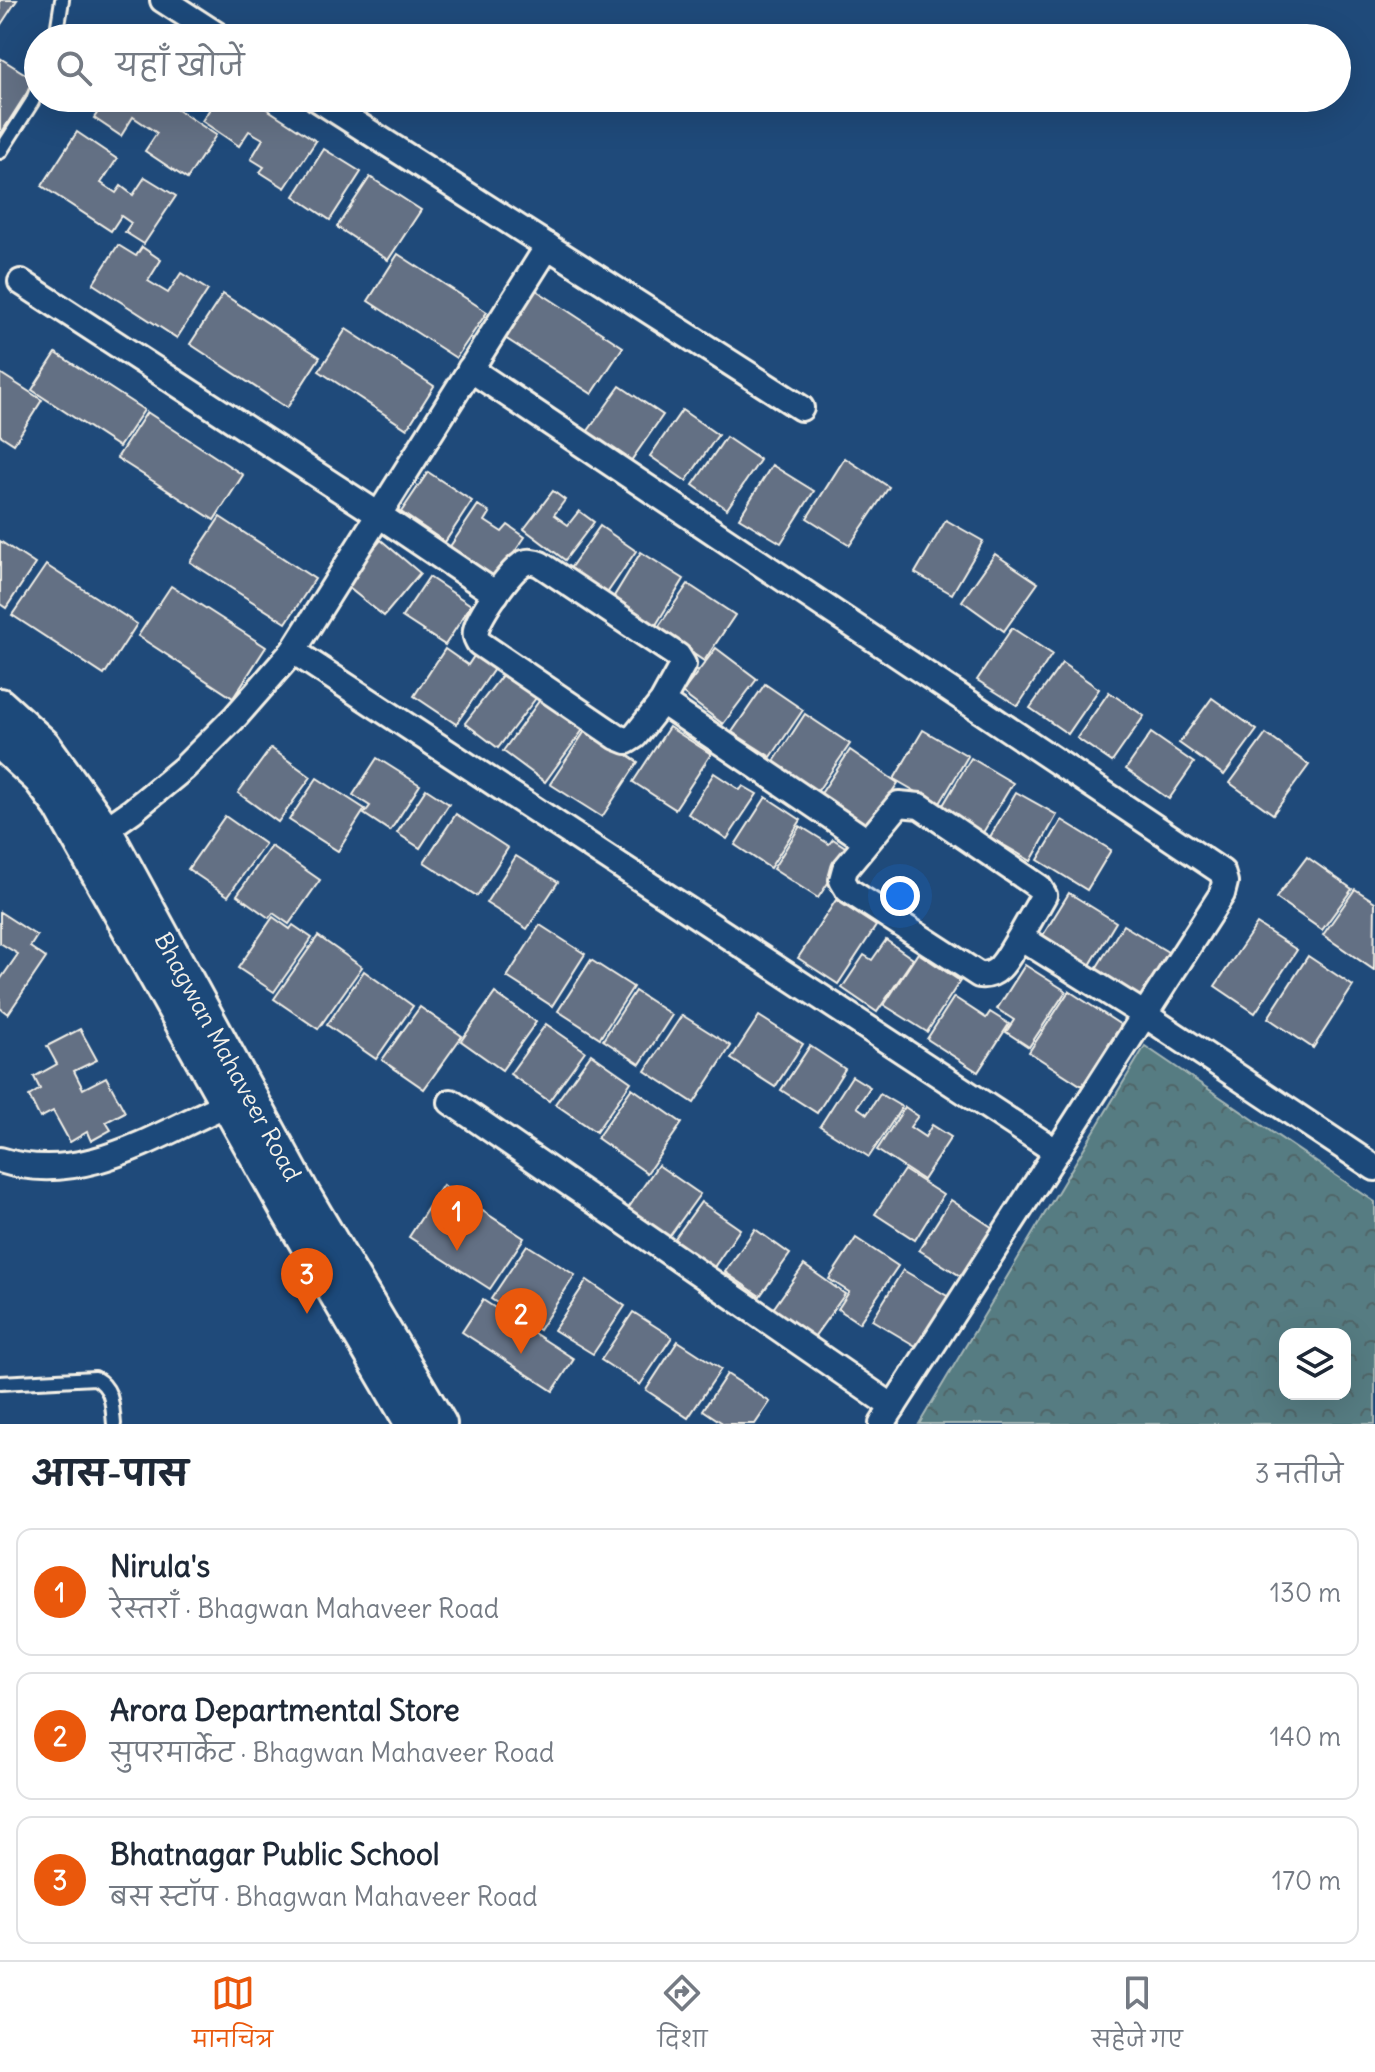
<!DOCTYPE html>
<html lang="hi">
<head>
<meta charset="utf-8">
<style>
  :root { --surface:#fff; --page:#f2f2f3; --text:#1f2937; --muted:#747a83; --line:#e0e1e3; --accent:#ea580c }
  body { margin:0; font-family:Delius,"Playpen Sans Deva",sans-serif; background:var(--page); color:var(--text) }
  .controls { position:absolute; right:24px; bottom:24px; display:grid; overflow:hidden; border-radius:16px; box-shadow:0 8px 32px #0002 }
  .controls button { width:72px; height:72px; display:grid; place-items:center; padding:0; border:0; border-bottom:2px solid var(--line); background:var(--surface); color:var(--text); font:40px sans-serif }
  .you { position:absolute; left:900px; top:896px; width:28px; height:28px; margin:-20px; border:6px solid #fff; border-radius:50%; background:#1a73e8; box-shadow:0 0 0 12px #1a73e833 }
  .badge { display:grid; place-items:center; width:52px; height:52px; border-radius:50%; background:var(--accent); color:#fff; font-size:26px; font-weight:700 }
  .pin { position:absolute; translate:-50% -66px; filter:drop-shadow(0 2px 4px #0008) }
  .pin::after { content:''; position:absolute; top:42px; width:28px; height:24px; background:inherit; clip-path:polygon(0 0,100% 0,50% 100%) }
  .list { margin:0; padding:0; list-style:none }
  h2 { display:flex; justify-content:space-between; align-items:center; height:104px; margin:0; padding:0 32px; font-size:34px }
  h2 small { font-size:26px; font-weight:400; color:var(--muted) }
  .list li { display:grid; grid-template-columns:52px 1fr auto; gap:24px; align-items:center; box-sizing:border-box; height:128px; margin:0 16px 16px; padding:0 16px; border:2px solid var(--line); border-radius:16px }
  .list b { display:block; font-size:30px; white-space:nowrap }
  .list p { margin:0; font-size:26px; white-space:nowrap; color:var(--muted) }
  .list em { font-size:26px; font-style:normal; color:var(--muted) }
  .icon { flex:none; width:44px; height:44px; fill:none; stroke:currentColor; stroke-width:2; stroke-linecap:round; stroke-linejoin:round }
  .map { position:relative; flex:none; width:1375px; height:1424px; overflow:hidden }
  .search { position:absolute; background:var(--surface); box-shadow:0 8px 32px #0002; left:24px; right:24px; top:24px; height:88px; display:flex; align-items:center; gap:20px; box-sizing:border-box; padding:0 28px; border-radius:44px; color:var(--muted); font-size:30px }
  .sheet { height:536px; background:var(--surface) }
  nav { display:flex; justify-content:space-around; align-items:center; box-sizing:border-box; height:112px; border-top:2px solid var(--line); background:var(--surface); font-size:22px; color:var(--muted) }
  nav a { display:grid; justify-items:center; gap:4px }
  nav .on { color:var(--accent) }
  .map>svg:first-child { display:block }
</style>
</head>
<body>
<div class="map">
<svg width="1375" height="1424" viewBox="0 0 1375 1424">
  <defs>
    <pattern id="park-crowns" width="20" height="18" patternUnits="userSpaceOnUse" patternTransform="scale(2)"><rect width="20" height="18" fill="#567c82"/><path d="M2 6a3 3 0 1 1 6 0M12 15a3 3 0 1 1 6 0" fill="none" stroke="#506567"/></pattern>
  </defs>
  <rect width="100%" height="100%" fill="#1f4a7a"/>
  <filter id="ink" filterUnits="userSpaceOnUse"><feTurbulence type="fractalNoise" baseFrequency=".0125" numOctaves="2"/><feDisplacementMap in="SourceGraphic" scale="16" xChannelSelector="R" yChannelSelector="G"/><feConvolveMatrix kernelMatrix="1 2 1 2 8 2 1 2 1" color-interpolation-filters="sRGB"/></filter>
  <g filter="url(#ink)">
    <path fill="url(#park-crowns)" stroke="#a5b6b5" stroke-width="2" fill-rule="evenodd" d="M 1145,1046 L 1375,1202 L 1375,1424 L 919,1424 ZM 1285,1334 L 1345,1334 L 1345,1394 L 1285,1394 Z"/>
    <g fill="#646f84" stroke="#f4f1e8" stroke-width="2">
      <polygon points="0,0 17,0 0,26"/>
      <polygon points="0,58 35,80 0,135"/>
      <polygon points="107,98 160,98 216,135 187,179 145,151 157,133 133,117 121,136 94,118"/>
      <polygon points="217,98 250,98 316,141 285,188 260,172 264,167 251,159 263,139 249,131 239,146 202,121"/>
      <polygon points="77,132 117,159 101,183 116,193 121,186 133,195 145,177 176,196 144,244 125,232 131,223 121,216 111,231 42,186"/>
      <polygon points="324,149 361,172 330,220 294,196"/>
      <polygon points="370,177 421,210 388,260 337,227"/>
      <polygon points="118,245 136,256 142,247 161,260 148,281 168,293 181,273 208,290 177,338 93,284"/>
      <polygon points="398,254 487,312 456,358 368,301"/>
      <polygon points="536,290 623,347 592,394 505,338"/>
      <polygon points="223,294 320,357 287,408 190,344"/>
      <polygon points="346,329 434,386 407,429 319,371"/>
      <polygon points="56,353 144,410 119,447 32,390"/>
      <polygon points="0,373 42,400 14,444 0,435"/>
      <polygon points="620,386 663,415 628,465 585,435"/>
      <polygon points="682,410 718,435 686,481 650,456"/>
      <polygon points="147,412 243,475 214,520 117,458"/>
      <polygon points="726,437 760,460 727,509 693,485"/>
      <polygon points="845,458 889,487 850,545 807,518"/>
      <polygon points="772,465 814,491 781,543 739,518"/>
      <polygon points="428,472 472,501 445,542 401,512"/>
      <polygon points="553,491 565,500 554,515 568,525 579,511 594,522 565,560 524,529"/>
      <polygon points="478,505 490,513 485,521 502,532 508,525 525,537 496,579 449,548"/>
      <polygon points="220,517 315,579 286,623 190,562"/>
      <polygon points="946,520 983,541 952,594 915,573"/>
      <polygon points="600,526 636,551 601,602 564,577"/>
      <polygon points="381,540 420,573 384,616 344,584"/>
      <polygon points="0,541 35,564 6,608 0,604"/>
      <polygon points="641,552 684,579 651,633 608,606"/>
      <polygon points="995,554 1038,583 1004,631 962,601"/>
      <polygon points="46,565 137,624 104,675 12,615"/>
      <polygon points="429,577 471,605 445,645 402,617"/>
      <polygon points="688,584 735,615 704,661 657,629"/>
      <polygon points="171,586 266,647 233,698 138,636"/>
      <polygon points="1012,628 1052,654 1018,706 977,680"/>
      <polygon points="716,648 757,679 723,724 682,693"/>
      <polygon points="445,649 468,665 476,653 496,666 456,724 414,696"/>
      <polygon points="1062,663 1099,689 1068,734 1030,708"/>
      <polygon points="503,674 536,698 498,748 465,723"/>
      <polygon points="765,684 803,710 771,757 732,732"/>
      <polygon points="1109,692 1144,716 1112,762 1077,738"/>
      <polygon points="542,697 585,727 545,782 503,751"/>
      <polygon points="1212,698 1257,730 1224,775 1179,743"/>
      <polygon points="805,714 850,744 817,792 773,763"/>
      <polygon points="669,727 711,754 675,809 633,782"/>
      <polygon points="587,728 638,762 602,817 550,784"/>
      <polygon points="923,730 968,756 939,805 894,779"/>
      <polygon points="1151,733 1194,763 1169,799 1126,769"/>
      <polygon points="1266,734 1309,765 1273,814 1230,783"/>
      <polygon points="271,748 311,777 278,822 238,793"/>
      <polygon points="850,750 898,783 867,828 820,795"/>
      <polygon points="377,758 420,785 390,831 364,814 370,806 353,795"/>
      <polygon points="971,758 1013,783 981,836 939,812"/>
      <polygon points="714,773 740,790 743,786 757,794 727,839 688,814"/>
      <polygon points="317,778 365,809 338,851 289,820"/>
      <polygon points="426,789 449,804 420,848 397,833"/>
      <polygon points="1016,792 1057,815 1031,861 990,837"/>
      <polygon points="766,797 801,820 770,868 735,845"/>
      <polygon points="456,814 508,848 477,896 424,862"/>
      <polygon points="225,816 265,844 228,896 188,869"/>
      <polygon points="1062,820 1111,850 1087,890 1038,860"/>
      <polygon points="800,826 829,844 833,839 850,850 818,898 773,869"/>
      <polygon points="271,846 320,880 289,924 273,913 269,918 237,895"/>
      <polygon points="516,856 558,882 527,929 486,903"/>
      <polygon points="1307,857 1352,889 1322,930 1276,898"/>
      <polygon points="1355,889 1375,902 1374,970 1323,935"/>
      <polygon points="1069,893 1116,922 1087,970 1040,940"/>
      <polygon points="836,900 876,926 838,984 798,958"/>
      <polygon points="0,912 37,936 30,947 46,958 8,1014 0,1008 0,980 18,954 0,943"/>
      <polygon points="273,917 290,929 293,925 312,938 274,992 238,968"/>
      <polygon points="1257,924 1297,950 1255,1013 1215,986"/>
      <polygon points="540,925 585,954 552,1006 507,977"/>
      <polygon points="1123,925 1168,952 1137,1003 1092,975"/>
      <polygon points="318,936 362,967 318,1029 274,999"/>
      <polygon points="886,940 913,959 877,1012 842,988 864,955 872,960"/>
      <polygon points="918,953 960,981 927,1032 884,1005"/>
      <polygon points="1308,956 1353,986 1313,1048 1268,1018"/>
      <polygon points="591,960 633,987 600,1038 558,1011"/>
      <polygon points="1025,965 1066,991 1029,1047 1006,1032 1014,1020 997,1009"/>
      <polygon points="364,971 413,1006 376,1059 327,1025"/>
      <polygon points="635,991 672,1015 640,1064 603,1040"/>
      <polygon points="1069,991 1121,1025 1082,1086 1029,1052"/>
      <polygon points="495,993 536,1022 502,1070 461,1041"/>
      <polygon points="954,997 986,1018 990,1012 1009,1024 978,1072 927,1039"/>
      <polygon points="420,1007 462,1036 424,1089 382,1060"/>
      <polygon points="682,1015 731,1046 694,1103 645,1071"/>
      <polygon points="759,1016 803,1044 775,1087 731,1059"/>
      <polygon points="546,1024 585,1051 549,1101 510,1074"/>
      <polygon points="80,1029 97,1060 74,1071 83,1089 106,1077 125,1112 106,1122 111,1130 91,1141 87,1132 70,1142 53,1111 40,1118 29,1096 40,1089 34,1077 57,1064 47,1046"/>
      <polygon points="810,1046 845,1069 817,1113 781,1090"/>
      <polygon points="591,1054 631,1082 596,1132 555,1104"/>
      <polygon points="852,1076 870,1087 857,1107 867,1114 880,1094 902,1107 869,1157 820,1126"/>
      <polygon points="632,1088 682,1123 647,1173 597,1138"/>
      <polygon points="905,1107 918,1116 910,1127 925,1137 932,1125 951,1137 923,1180 877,1150"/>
      <polygon points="658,1165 700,1194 664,1244 623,1216"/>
      <polygon points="904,1170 943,1195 915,1240 875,1214"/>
      <polygon points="443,1185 524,1238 490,1289 409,1237"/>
      <polygon points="951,1200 993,1228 962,1277 919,1250"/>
      <polygon points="701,1202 740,1229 710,1273 670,1245"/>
      <polygon points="755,1229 790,1254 760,1296 725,1272"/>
      <polygon points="856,1238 898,1266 859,1323 838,1309 849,1292 829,1279"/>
      <polygon points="527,1245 575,1275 539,1330 491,1299"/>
      <polygon points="804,1265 845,1294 814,1337 773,1309"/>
      <polygon points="903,1270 949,1297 919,1348 872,1320"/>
      <polygon points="587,1280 625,1306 593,1354 554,1330"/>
      <polygon points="483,1300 574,1359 553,1391 462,1332"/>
      <polygon points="633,1312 672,1337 640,1385 601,1360"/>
      <polygon points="678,1341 721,1369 688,1418 646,1390"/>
      <polygon points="727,1374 770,1402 755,1424 724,1424 703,1410"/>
    </g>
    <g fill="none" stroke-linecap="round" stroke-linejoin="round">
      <defs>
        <g id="service">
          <polyline points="56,38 62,0"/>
          <polyline points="0,152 32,102 38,87"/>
          <path d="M 0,1383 L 95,1378 C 113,1388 112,1405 114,1424"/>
        </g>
        <g id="minor">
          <polyline points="163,0 222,38"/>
          <polyline points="316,98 801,408"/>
          <polyline points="21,282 379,515 496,594"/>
          <polyline points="470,369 1222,872 1225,882 1222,894 882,1424"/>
          <polyline points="293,651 1057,1152"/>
          <path d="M 662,702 L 635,736 L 627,741 L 617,737 L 479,643 C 476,637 475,637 476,630 C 479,615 508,574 521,565 C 527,560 533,562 540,564 L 678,656 L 683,664 L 662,702 L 867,841"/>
          <polyline points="91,833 105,830 132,811 184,768 236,716 293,651 548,246"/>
          <path d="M 1020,937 C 1009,953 1001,978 979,975 L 848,890 L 842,880 L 845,869 L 899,804 L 920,806 L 1039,887 L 1044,895 L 1020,937 L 1145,1015 L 1375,1168"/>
          <polyline points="451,1102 893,1407"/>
          <path d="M 0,1160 C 82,1186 154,1136 227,1104"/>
        </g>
        <g id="tertiary">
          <path id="s1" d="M 0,705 L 44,745 L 105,830 L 305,1197 L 440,1424"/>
          <polyline points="0,742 39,778 60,806 288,1212 412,1424"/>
        </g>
      </defs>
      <use href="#service" stroke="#f4f1e8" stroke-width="18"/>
      <use href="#minor" stroke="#f4f1e8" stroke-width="30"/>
      <use href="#tertiary" stroke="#f4f1e8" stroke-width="38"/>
      <use href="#service" stroke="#1f4a7a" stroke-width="12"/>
      <use href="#minor" stroke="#1f4a7a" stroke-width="24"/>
      <use href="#tertiary" stroke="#1f4a7a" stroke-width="32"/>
    </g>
  </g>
  <g text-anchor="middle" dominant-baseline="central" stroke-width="6" stroke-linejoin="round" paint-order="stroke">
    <g font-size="24" fill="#f4f1e8" stroke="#1f4a7a">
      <text stroke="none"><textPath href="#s1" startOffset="422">Bhagwan Mahaveer Road</textPath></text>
    </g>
  </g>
</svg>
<div class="controls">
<button><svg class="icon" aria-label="layers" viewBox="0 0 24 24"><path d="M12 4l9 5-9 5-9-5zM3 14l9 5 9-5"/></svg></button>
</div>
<div class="you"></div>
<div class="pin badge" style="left:457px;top:1251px">1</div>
<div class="pin badge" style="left:521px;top:1354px">2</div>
<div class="pin badge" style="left:307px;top:1314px">3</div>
<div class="search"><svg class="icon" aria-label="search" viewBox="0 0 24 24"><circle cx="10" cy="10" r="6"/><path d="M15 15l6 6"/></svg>यहाँ खोजें</div>
</div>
<section class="sheet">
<h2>आस-पास<small>3 नतीजे</small></h2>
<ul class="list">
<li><span class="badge">1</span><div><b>Nirula's</b><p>रेस्तराँ · Bhagwan Mahaveer Road</p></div><em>130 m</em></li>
<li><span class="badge">2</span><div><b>Arora Departmental Store</b><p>सुपरमार्केट · Bhagwan Mahaveer Road</p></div><em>140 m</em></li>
<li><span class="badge">3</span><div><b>Bhatnagar Public School</b><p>बस स्टॉप · Bhagwan Mahaveer Road</p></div><em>170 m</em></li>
</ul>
</section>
<nav>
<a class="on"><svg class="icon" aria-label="map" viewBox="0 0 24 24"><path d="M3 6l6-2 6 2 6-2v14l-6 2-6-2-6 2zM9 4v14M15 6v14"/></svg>मानचित्र</a>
<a><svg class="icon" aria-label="directions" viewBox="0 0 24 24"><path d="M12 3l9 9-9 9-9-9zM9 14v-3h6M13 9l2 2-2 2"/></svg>दिशा</a>
<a><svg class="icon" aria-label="saved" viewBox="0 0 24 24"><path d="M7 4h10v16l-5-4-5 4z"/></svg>सहेजे गए</a>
</nav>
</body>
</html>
